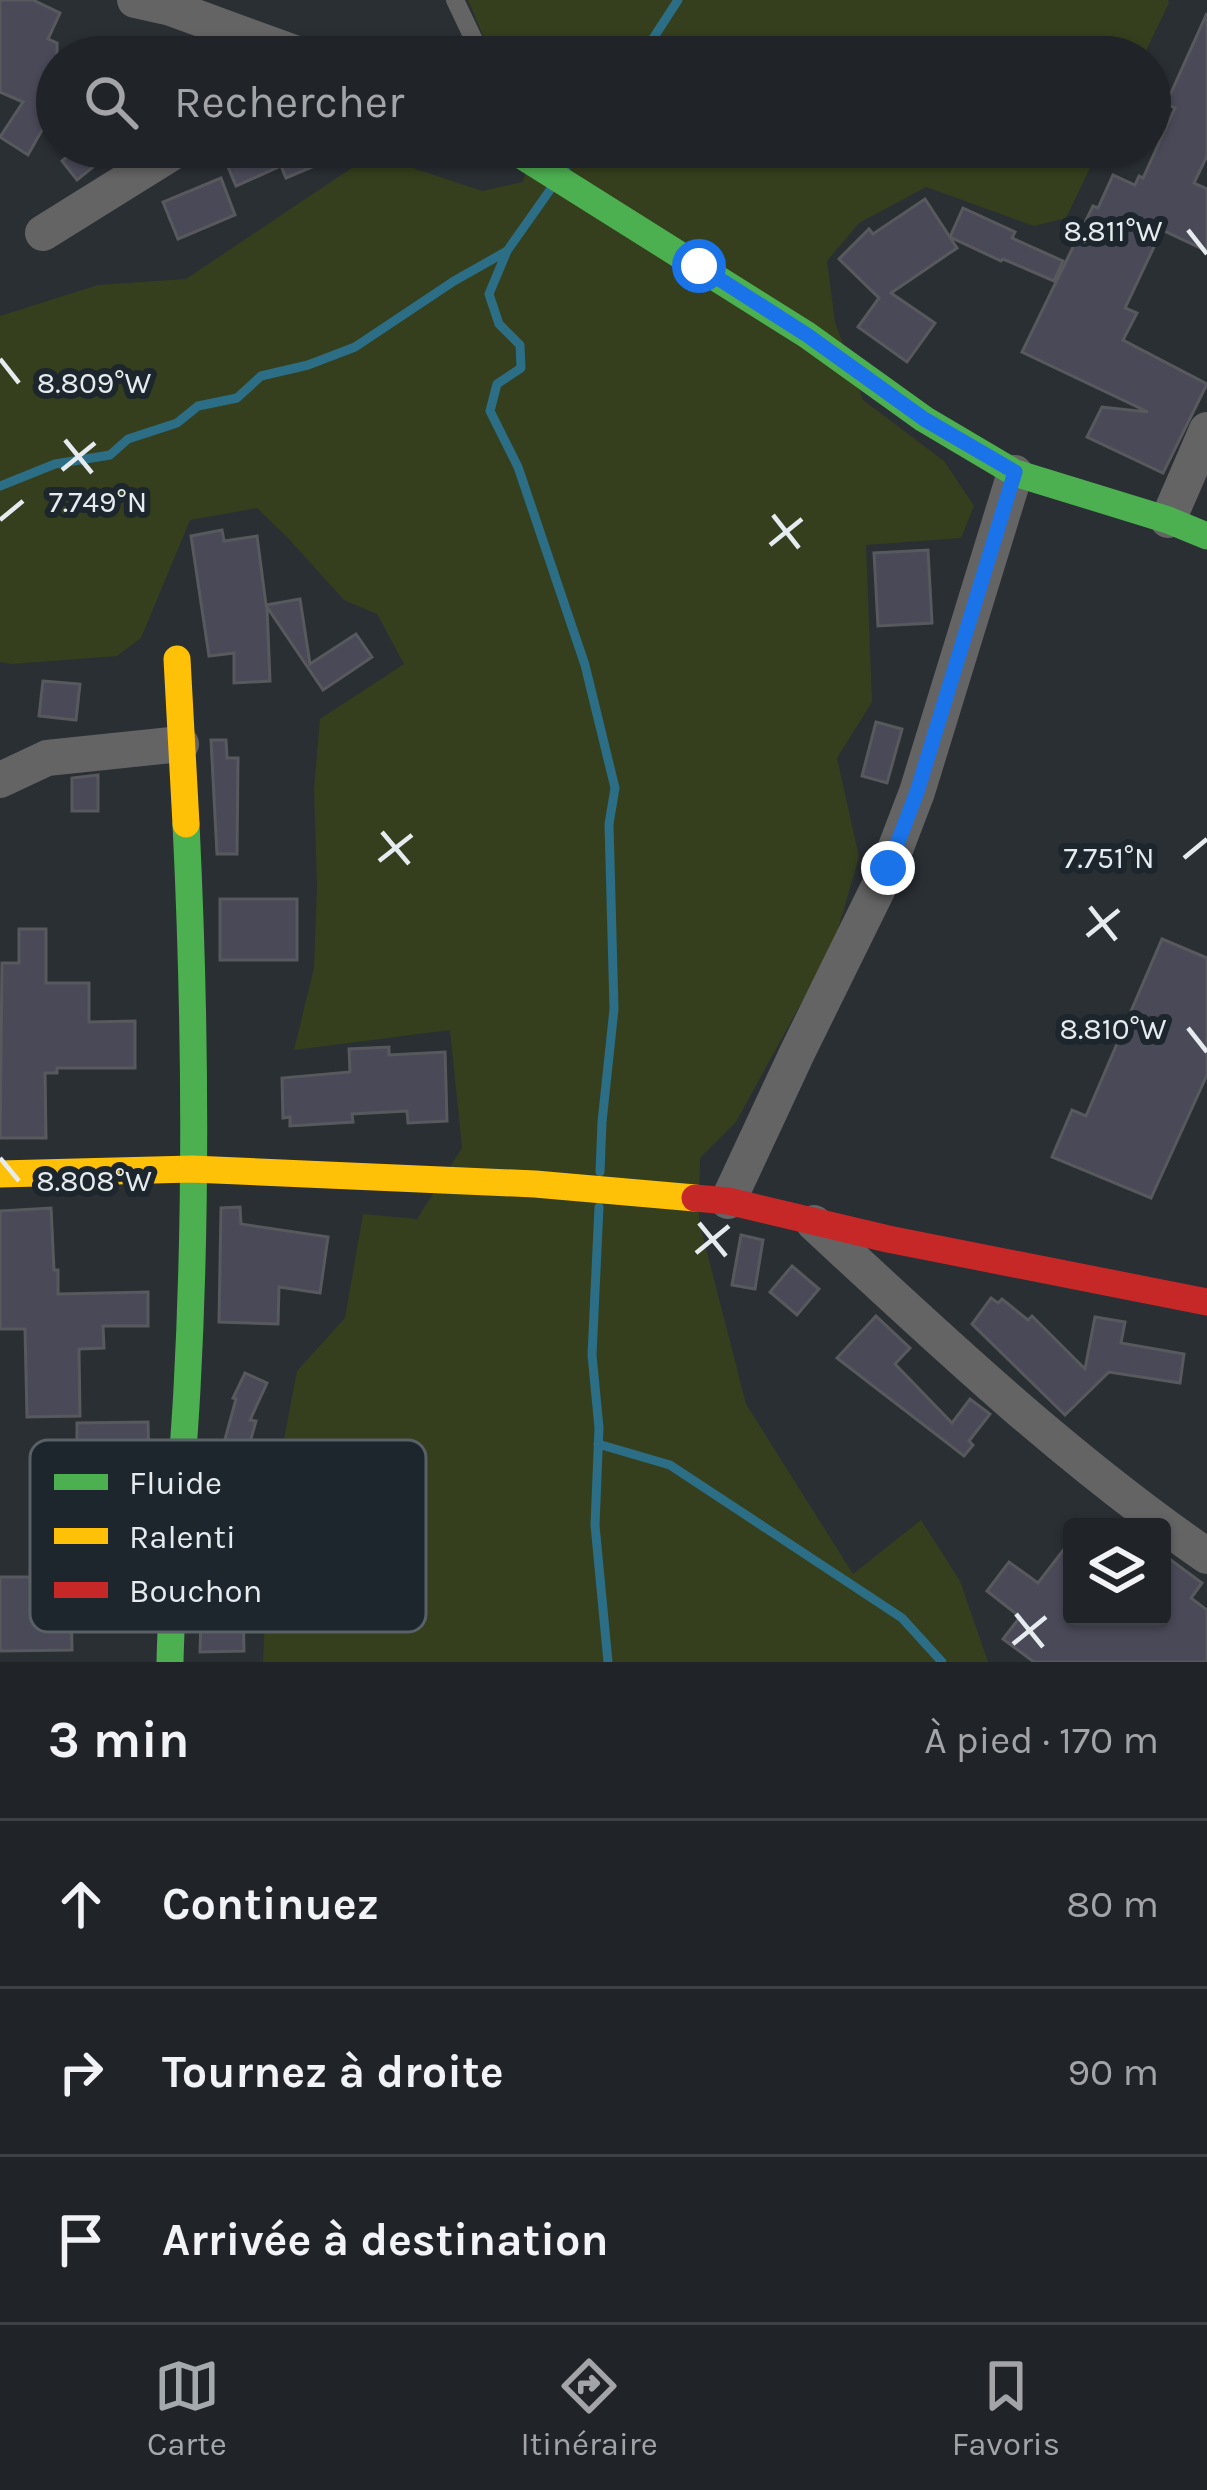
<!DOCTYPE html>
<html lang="fr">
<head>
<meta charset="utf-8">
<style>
  :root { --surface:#202327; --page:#282b2f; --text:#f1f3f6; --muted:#a2a4a7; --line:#3d4044; --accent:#a4a9ae }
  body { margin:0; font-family:Karla,sans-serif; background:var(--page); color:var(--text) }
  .controls { position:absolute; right:36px; bottom:36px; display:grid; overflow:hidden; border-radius:12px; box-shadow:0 3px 9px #0004 }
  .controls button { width:108px; height:108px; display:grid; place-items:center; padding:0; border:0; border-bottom:3px solid var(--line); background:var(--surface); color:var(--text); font:60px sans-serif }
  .stop { position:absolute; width:36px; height:36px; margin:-27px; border:9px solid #1a73e8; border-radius:50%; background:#fff }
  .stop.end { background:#1a73e8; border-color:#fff; box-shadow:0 3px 12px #0008 }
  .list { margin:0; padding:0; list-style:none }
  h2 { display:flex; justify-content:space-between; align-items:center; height:156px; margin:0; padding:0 48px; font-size:51px }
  h2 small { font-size:39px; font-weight:400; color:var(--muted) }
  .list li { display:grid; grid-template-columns:78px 1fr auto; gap:36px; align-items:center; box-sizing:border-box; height:168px; padding:0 48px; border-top:3px solid var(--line) }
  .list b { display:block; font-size:45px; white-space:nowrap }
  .list em { font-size:39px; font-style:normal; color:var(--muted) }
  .icon { flex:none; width:66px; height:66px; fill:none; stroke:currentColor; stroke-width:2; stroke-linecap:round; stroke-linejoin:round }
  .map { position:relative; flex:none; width:1207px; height:1662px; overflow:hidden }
  .search { position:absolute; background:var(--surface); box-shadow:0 3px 9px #0004; left:36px; right:36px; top:36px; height:132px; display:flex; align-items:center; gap:30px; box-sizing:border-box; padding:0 42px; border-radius:66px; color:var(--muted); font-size:45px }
  .sheet { height:660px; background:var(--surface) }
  nav { display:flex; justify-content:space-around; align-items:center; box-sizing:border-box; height:168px; border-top:3px solid var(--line); background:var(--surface); font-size:33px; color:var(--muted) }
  nav a { display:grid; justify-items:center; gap:6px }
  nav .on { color:var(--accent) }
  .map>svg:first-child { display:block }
</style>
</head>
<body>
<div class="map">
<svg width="1207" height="1662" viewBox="0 0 1207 1662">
  <rect width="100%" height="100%" fill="#2a2f34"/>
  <g fill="#353f1e">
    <polygon points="468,0 1168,0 1169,3 1143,57 492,57"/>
    <polygon points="531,147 1100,147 1066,218 1034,226 926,187 859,223 827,261 835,322 863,400 944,461 974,506 961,538 866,545 872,702 837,758 859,857 834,943 736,1122 700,1158 699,1221 746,1404 853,1574 921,1520 960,1581 988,1662 263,1662 270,1513 297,1371 345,1318 363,1214 417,1219 462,1148 450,1030 294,1050 314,968 317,886 314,789 320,719 404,664 377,614 344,600 288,538 257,508 190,520 141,638 117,656 12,664 0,662 0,316 98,285 186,279 359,163 410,167 482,191 523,182"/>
  </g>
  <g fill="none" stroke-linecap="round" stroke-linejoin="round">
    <g stroke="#2b6e85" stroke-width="9">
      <polyline points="641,57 678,0"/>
      <polyline points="566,167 580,147"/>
      <polyline points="550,190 507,251 489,294 499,324 520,345 521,368 497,384 490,411 518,467 585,665 615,788 609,824 614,1009 602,1122 600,1172"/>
      <polyline points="0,486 55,464 110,455 128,439 177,423 198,406 237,398 261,376 308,365 355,347 454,281 507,251"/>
      <polyline points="599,1207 592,1355 599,1428 595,1525 608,1662"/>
      <polyline points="598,1444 670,1465 902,1618 942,1662"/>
    </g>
  </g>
  <g fill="#494958" stroke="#57595d" stroke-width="3">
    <polygon points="0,0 33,0 60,13 48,39 57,43 57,91 43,121 46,123 28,155 0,137 23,102 0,92"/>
    <polygon points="1207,13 1207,156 1194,183 1207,189 1207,251 1162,230 1125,308 1137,313 1123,340 1207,384 1163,473 1087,437 1102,407 1148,412 1022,352 1093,206 1098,208 1113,175 1135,185 1139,176 1143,178 1175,108 1166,104"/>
    <polygon points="78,147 118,147 77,180 62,161"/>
    <polygon points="241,147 359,147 286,178 281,166 236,186 223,155"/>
    <polygon points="221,178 235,215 178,239 163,202"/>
    <polygon points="925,199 957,248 891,293 935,323 907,362 858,327 879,298 839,259 869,229 873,234"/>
    <polygon points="963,208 1015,232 1012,238 1063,261 1054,281 1003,259 1001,261 950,237"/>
    <polygon points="222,530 224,541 257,536 266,605 300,599 310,664 356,634 372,657 323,690 267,607 270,681 234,683 234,653 209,656 191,536"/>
    <polygon points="928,550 932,623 878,626 874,553"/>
    <polygon points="43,681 80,684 76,720 39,716"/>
    <polygon points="876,722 902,729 887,783 862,776"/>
    <polygon points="211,740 226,740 227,758 238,758 237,854 217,854"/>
    <polygon points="98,775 98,811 72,811 72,778"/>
    <rect x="220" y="899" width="77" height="61"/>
    <polygon points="19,929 46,929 46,983 89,983 89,1022 135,1021 135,1068 57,1068 57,1073 45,1073 46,1138 0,1138 2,963 19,963"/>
    <polygon points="1162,939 1207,958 1207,1075 1151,1198 1052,1157 1072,1110 1086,1116"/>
    <polygon points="389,1047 389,1055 445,1052 447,1121 408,1123 407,1111 352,1114 353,1122 290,1126 290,1117 283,1118 282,1078 350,1072 349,1049"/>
    <polygon points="240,1207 241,1224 328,1237 320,1293 279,1287 278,1324 219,1322 221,1208"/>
    <polygon points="51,1208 54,1270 58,1270 58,1294 148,1292 148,1326 103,1326 104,1348 79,1349 80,1416 27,1417 25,1329 0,1329 0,1211"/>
    <polygon points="741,1235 763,1240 755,1289 732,1285"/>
    <polygon points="792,1266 819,1289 797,1315 770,1292"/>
    <polygon points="991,1298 998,1303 1002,1299 1028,1320 1032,1316 1085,1369 1095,1317 1125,1322 1121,1343 1184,1354 1180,1383 1109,1372 1065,1415 972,1324"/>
    <polygon points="876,1316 910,1348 895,1364 952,1423 970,1399 990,1414 969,1441 973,1445 964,1456 837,1358"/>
    <polygon points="245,1373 267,1383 250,1420 256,1421 242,1471 218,1465 236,1399 233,1398"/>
    <polygon points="148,1422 149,1468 77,1470 77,1423"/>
    <polygon points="1072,1539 1072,1617 1162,1617 1162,1572 1171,1560 1202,1583 1191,1598 1207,1610 1207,1662 1034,1662 1003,1639 1020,1617 987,1591 1009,1562 1038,1583"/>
    <polygon points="0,1577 41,1577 41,1599 71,1598 72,1650 0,1651"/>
    <polygon points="243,1606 244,1651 200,1652 201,1618 218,1618 218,1607"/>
  </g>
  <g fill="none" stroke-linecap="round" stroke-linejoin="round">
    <polyline stroke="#646465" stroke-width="18" points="455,0 482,57"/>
    <g stroke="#646465" stroke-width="36">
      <polyline points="135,0 171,8 305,57"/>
      <polyline points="43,233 181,147"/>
      <polyline points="1168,520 1207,430"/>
      <polyline points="0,780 47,758 181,744"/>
      <polyline points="728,1201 798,1051 888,868 917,792 1015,473"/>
      <path d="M 814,1223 C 940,1340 1065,1458 1207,1556"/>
    </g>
    <g stroke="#4caf50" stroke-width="27">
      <polyline points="508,147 807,335 924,419 1015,473 1168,520 1207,536"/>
      <path d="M 170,1662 C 172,1571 182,1480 187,1389 C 197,1203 195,1009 186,824"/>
    </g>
    <g stroke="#ffc107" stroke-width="27">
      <polyline points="177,659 186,824"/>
      <polyline points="0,1174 192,1169 535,1184 695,1198"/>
    </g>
    <polyline stroke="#c62828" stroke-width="27" points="695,1198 728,1201 888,1239 1207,1302"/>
  </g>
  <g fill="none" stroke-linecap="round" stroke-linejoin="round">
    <polyline stroke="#1a73e8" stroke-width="15" points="699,266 807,335 924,419 1015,472 917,792 888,868"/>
  </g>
  <path fill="none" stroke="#e5ebef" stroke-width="4.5" d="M 1188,230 L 1207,254M 0,359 L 19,383M 65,440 L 92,473M 62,470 L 95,443M 773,515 L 799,548M 0,520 L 23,501M 770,545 L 802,519M 382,832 L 409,864M 1184,858 L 1207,839M 379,861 L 412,835M 1090,907 L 1116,940M 1087,936 L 1119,910M 1188,1028 L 1207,1052M 0,1158 L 19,1181M 699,1223 L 726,1256M 696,1253 L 729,1226M 1016,1614 L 1043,1647M 1013,1644 L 1046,1617"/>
  <rect x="30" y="1440" width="396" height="192" rx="18" fill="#1d262d" stroke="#596167" stroke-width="3"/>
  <rect x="54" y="1474" width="54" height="16" fill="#4caf50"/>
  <rect x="54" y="1528" width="54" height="16" fill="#ffc107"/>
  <rect x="54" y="1582" width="54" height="16" fill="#c62828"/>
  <g font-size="33" fill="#e5ebef">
    <text x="129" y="1494">Fluide</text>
    <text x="129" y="1548">Ralenti</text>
    <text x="129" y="1602">Bouchon</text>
  </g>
  <g font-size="30" text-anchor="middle" fill="#e5ebef" stroke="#1d262d" stroke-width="12" stroke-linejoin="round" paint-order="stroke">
    <text x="1113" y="241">8.811°W</text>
    <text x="94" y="393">8.809°W</text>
    <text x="98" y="512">7.749°N</text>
    <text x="1109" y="868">7.751°N</text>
    <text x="1113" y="1039">8.810°W</text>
    <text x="94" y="1191">8.808°W</text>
  </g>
</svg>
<div class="controls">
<button><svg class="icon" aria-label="layers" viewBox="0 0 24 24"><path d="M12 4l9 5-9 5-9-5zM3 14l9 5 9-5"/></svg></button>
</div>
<div class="stop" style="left:699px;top:266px"></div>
<div class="stop end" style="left:888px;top:868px"></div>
<div class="search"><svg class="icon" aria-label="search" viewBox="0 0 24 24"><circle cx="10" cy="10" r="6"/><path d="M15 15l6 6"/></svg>Rechercher</div>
</div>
<section class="sheet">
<h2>3 min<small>À pied · 170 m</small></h2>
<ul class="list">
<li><svg class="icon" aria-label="ahead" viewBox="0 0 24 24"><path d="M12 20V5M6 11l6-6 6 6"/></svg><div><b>Continuez</b></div><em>80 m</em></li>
<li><svg class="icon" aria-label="right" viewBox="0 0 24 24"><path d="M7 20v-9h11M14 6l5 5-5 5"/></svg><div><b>Tournez à droite</b></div><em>90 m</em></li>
<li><svg class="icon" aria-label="arrive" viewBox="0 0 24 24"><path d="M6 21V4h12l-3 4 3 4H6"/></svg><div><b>Arrivée à destination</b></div></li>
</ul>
</section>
<nav>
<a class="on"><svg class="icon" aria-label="map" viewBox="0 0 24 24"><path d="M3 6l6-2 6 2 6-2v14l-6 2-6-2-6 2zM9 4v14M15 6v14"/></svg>Carte</a>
<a><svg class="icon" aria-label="directions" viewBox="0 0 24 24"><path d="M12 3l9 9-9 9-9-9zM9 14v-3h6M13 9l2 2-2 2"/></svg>Itinéraire</a>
<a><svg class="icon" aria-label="saved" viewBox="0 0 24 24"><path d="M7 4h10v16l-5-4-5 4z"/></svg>Favoris</a>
</nav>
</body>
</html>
